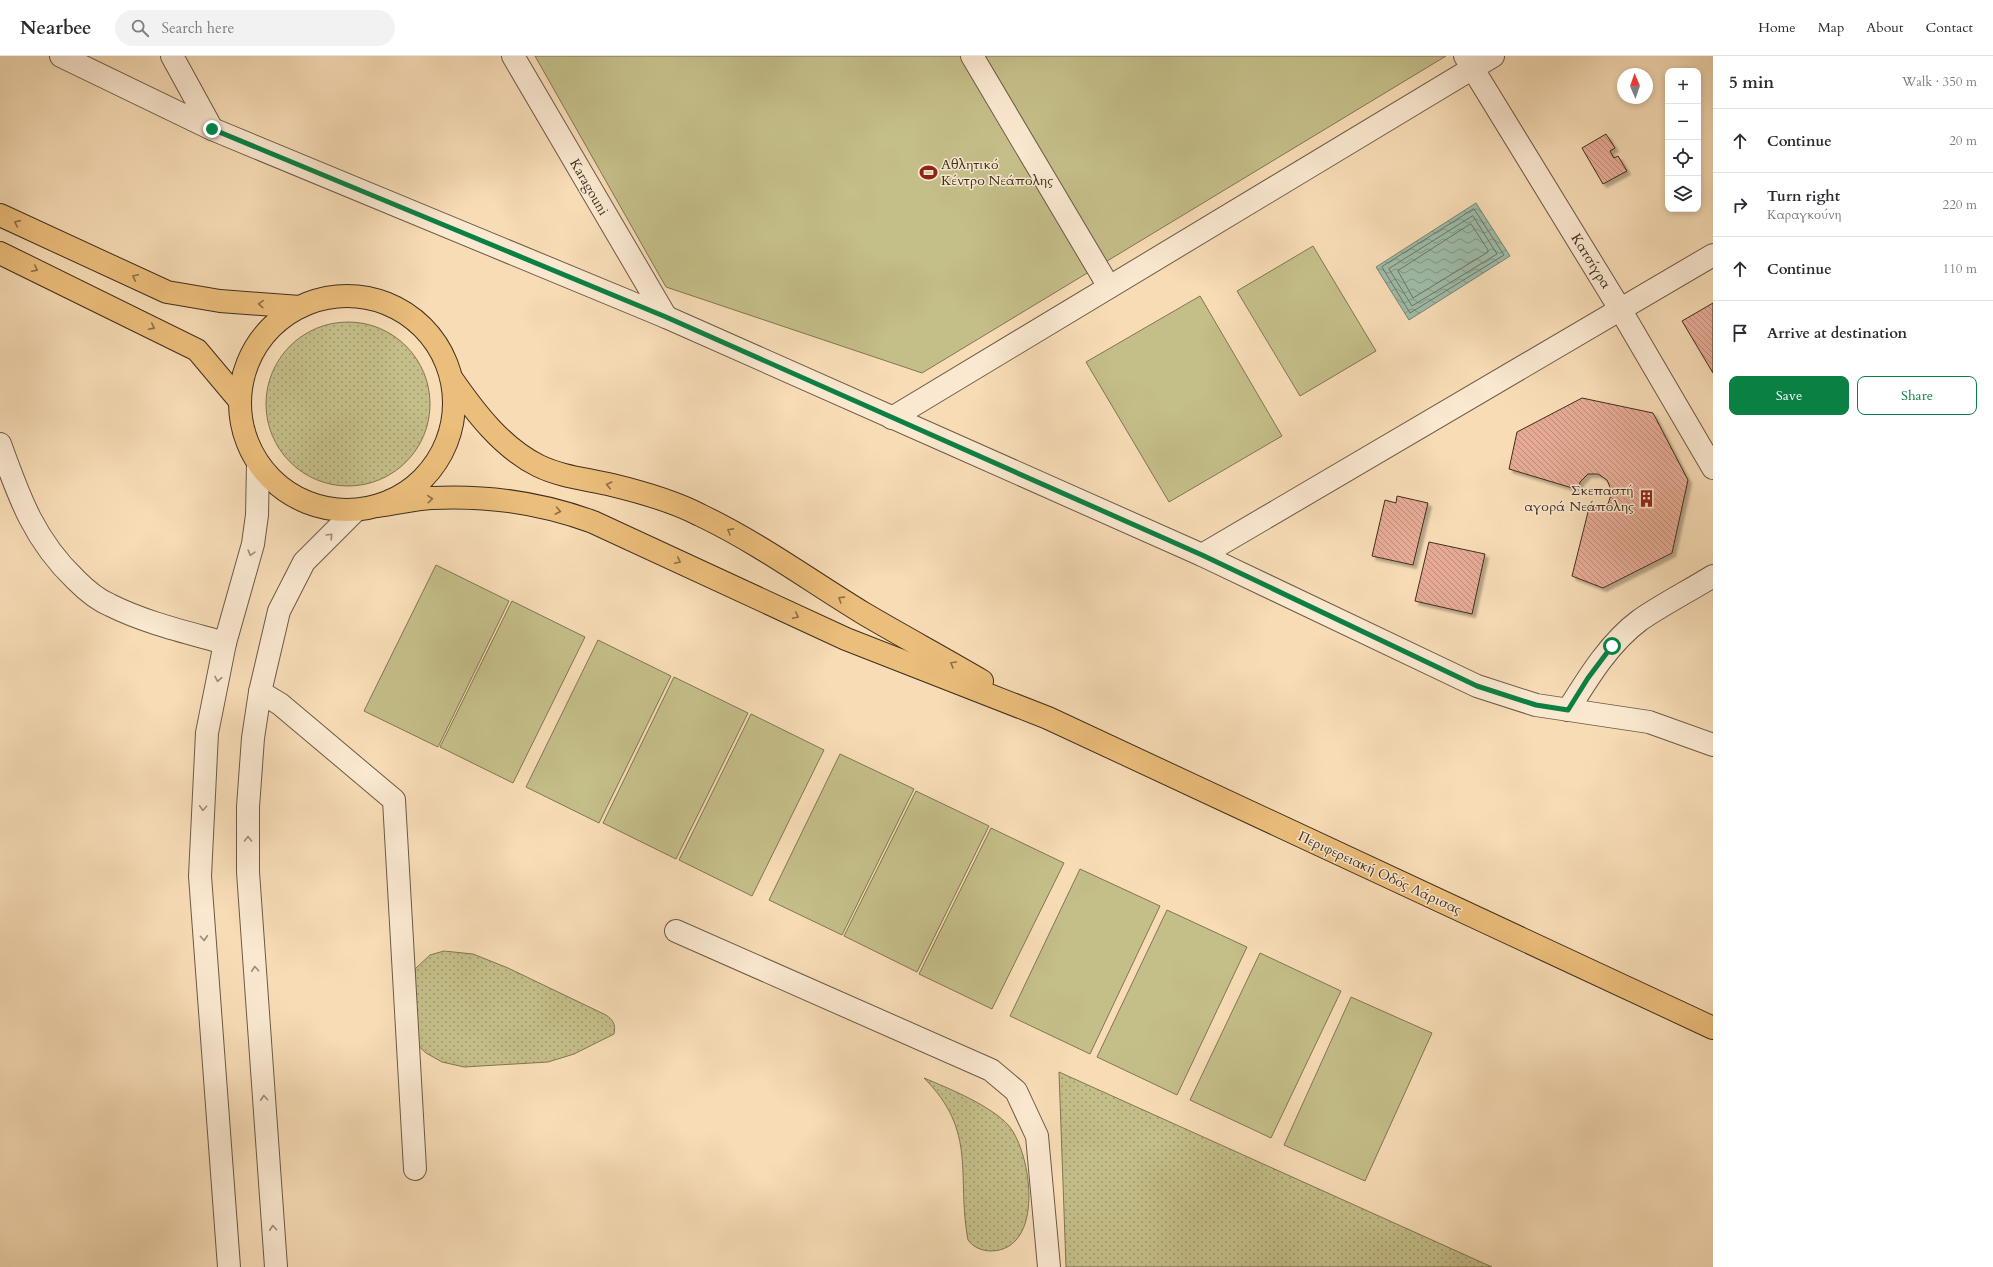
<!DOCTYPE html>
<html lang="en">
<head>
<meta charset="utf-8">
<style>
  :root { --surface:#fff; --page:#f2f2f3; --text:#2b2b33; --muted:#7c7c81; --line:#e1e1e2; --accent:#0b8043 }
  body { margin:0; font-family:Cardo,serif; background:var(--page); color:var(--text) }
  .controls { position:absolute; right:12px; top:12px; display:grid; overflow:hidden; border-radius:8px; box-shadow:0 2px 6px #0003 }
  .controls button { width:36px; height:36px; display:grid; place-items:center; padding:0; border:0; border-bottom:1px solid var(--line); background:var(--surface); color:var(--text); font:20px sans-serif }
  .compass { position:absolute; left:1617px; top:12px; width:36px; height:36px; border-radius:50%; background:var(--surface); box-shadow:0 2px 6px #0003; rotate:358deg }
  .stop { position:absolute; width:12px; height:12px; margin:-9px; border:3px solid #0b8043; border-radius:50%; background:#fff }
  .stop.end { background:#0b8043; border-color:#fff; box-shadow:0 1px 4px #0008 }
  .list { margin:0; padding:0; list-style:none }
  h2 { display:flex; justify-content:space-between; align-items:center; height:52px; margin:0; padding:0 16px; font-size:17px }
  h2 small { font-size:13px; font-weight:400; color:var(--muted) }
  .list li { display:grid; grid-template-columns:26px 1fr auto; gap:12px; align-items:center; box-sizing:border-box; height:64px; padding:0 16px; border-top:1px solid var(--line) }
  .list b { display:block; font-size:15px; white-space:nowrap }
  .list p { margin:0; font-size:13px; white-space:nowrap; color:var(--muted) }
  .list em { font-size:13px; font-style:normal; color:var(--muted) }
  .actions { display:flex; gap:8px; padding:12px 16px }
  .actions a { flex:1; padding:9px 0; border:1px solid var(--accent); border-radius:8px; text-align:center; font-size:14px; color:var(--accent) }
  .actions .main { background:var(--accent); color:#fff }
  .icon { flex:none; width:22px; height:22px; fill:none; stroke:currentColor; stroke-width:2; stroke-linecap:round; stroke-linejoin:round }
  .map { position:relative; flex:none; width:1713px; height:1211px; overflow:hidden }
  header { display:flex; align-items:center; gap:24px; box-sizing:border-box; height:56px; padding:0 20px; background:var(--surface); border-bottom:1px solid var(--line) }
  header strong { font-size:19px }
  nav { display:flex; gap:22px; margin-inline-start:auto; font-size:14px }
  .search { width:280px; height:36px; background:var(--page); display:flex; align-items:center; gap:10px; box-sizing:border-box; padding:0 14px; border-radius:22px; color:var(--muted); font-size:15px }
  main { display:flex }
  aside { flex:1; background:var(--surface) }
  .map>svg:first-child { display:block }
</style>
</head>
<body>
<header>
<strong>Nearbee</strong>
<div class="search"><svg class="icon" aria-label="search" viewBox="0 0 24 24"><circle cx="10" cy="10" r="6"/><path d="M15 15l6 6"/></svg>Search here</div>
<nav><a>Home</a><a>Map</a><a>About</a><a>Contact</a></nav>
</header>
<main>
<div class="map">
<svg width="1713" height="1211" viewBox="0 0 1713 1211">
  <defs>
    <pattern id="grass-dots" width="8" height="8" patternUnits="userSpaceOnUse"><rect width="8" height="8" fill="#c4be88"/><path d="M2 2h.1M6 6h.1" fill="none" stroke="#a19b6f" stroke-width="1.8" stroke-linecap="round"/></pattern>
    <pattern id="water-waves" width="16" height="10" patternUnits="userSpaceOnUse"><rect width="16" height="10" fill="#9ebca9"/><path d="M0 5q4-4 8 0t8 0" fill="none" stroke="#829989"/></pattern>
    <pattern id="building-back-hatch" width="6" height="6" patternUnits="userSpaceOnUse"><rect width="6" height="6" fill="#e7ab95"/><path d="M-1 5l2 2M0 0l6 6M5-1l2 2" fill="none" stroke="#bd8c79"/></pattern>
    <filter id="shadow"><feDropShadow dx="3.5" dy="3.5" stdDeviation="1" flood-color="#0004"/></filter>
  </defs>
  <rect width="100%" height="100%" fill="#f7dcb6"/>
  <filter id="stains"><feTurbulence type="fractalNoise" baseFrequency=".005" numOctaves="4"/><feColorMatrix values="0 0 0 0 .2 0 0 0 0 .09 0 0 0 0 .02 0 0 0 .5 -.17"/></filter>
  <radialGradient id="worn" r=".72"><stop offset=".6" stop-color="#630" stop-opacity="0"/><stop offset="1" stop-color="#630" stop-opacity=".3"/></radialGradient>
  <g fill="url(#grass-dots)" stroke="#817653">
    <circle cx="348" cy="348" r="82"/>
    <path d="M 444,895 L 473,898 L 508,912 L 606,959 C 613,964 616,968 614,978 L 574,998 L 548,1006 L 464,1011 L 442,1006 L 426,997 L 412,984 L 415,913 L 430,899 Z"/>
    <polygon points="1059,1016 1492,1211 1066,1211"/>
    <path d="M 924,1022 C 948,1032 992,1050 1009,1070 C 1032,1098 1045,1194 991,1195 C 982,1195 973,1191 968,1184 C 956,1118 978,1076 924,1022 Z"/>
  </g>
  <g fill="#c4be88" stroke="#817653">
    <polygon points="535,0 1446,0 922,317 666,231"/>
    <polygon points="1313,190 1376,295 1300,340 1237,235"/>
    <polygon points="1200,240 1282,380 1169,446 1086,306"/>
    <polygon points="436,509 509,545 438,691 364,655"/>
    <polygon points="512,545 585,581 513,727 440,691"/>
    <polygon points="598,584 671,620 599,767 526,731"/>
    <polygon points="674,621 748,657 676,803 603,767"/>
    <polygon points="751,658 824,694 752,840 679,804"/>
    <polygon points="840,698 914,733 842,879 769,844"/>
    <polygon points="916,735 989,770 917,916 844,880"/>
    <polygon points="991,772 1064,807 992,953 919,918"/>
    <polygon points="1080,813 1160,850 1090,998 1010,960"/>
    <polygon points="1167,854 1247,891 1177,1039 1097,1001"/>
    <polygon points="1260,897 1341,935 1271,1082 1190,1044"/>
    <polygon points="1351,941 1432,977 1365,1125 1284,1089"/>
  </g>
  <polygon fill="url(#water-waves)" stroke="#788471" points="1476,147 1510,200 1409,264 1376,211"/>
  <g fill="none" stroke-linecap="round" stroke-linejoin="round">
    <g stroke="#6e7664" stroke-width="1">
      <polygon points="1474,153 1504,199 1410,257 1382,211"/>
      <polygon points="1473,160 1497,198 1412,250 1389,213"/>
      <polygon points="1471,168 1488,194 1488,196 1413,242 1398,215"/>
    </g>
  </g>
  <g fill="url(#building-back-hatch)" stroke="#3e2f1e" filter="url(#shadow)">
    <polygon points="1606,78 1615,92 1610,95 1614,102 1618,100 1627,115 1603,128 1582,92"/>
    <polygon points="1713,247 1713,317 1682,265"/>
    <polygon points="1582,342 1653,357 1688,424 1672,497 1603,532 1572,520 1589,452 1599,451 1608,448 1612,436 1607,424 1598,418 1588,418 1580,426 1579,434 1509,413 1517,376"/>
    <polygon points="1397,440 1428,447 1413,509 1372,500 1385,444 1396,447"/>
    <polygon points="1429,486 1485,498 1472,558 1415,545"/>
  </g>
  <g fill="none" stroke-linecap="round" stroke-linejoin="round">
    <defs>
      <g id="minor">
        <polyline points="61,0 212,73 666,261 950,387 1202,499 1477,630 1536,649 1649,666 1713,689"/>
        <polyline points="172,0 212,73"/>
        <polyline points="513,0 666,261"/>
        <polyline points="972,0 1109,231"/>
        <polyline points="1465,0 1620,253 1713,412"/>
        <polyline points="892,362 1493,0"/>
        <path d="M 0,388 C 19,441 34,484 76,524 C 85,533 98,544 110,549 C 146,567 186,576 225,587"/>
        <polyline points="1202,499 1713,199"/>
        <polyline points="260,636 280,648 394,744 415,1113"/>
        <path d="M 1568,654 C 1588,622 1609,587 1640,564 C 1663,548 1689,535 1713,520"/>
        <polyline points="676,875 991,1014 1016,1035 1037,1080 1049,1211"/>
        <polyline points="229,1211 200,820 207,677 225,587 253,488 257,459 258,408"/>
        <polyline points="276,1211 248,816 248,751 253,682 260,636 279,555 304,506 355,455"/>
      </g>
      <g id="highway">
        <polyline points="0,159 167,236 220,245 300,251"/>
        <polyline points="0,197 197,294 239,344"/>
        <circle cx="347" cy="347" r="107"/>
        <path d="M 452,323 C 475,356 502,392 539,410 C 562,421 587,423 612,429 C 641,436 673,445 700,459 C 757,486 809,524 863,557 C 902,580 943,602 982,625"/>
        <path d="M 377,450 C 395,448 414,443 431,442 C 487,439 541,447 593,466 L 846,583 L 1048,662 L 1713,972"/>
      </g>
    </defs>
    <use href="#minor" stroke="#6c5a44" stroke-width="24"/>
    <use href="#highway" stroke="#3e2f1e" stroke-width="24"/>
    <use href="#minor" stroke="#fae8d0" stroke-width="22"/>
    <use href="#highway" stroke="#ecbe7b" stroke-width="22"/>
  </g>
  <defs><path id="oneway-chevron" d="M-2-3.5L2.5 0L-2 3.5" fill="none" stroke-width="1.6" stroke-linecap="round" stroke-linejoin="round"/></defs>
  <g stroke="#8c6f48">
    <use href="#oneway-chevron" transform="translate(17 167) rotate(-156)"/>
    <use href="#oneway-chevron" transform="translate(35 213) rotate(26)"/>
    <use href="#oneway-chevron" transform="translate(135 221) rotate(-155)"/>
    <use href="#oneway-chevron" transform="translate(261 248) rotate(-176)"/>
    <use href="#oneway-chevron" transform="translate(152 271) rotate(26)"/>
    <use href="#oneway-chevron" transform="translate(609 429) rotate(-168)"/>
    <use href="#oneway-chevron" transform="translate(430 443) rotate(-5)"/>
    <use href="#oneway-chevron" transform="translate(558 455) rotate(11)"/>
    <use href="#oneway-chevron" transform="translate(730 475) rotate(-151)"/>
    <use href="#oneway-chevron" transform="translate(678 505) rotate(25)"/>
    <use href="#oneway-chevron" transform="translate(841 543) rotate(-148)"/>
    <use href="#oneway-chevron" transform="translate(796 560) rotate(25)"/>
    <use href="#oneway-chevron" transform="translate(953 608) rotate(-150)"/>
  </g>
  <g stroke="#9c8c77">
    <use href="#oneway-chevron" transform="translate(330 480) rotate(-46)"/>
    <use href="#oneway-chevron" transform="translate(251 497) rotate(106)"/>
    <use href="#oneway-chevron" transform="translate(218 623) rotate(101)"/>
    <use href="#oneway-chevron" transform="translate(203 752) rotate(93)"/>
    <use href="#oneway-chevron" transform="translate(248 783) rotate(-90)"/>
    <use href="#oneway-chevron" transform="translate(204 882) rotate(86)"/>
    <use href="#oneway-chevron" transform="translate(255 913) rotate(-94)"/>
    <use href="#oneway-chevron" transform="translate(264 1042) rotate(-94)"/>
    <use href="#oneway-chevron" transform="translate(273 1172) rotate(-94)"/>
  </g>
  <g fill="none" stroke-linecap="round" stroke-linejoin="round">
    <polyline stroke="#0b8043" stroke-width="5" points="212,73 666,261 1202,499 1477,630 1536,649 1568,654 1588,622 1612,590"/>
  </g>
  <defs>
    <symbol id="stadium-bare" viewBox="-9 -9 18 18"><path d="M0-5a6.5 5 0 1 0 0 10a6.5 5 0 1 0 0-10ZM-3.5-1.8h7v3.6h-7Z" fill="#8f2418" stroke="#fae8d0" stroke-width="2.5" paint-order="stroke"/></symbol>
    <symbol id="building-bare" viewBox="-9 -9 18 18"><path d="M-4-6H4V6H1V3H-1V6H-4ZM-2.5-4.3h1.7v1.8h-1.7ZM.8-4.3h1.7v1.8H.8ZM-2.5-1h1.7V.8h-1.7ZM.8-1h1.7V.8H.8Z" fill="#8f2418" stroke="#fae8d0" stroke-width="2.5" paint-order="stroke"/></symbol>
  </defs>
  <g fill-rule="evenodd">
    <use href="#stadium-bare" x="916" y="104" width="25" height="25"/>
    <use href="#building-bare" x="1634" y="430" width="25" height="25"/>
  </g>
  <g text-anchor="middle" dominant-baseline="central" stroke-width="3" stroke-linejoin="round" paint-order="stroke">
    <g font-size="14" fill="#3e2f1e" stroke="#fae8d0" text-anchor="start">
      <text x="941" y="108">Αθλητικό<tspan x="941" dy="16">Κέντρο Νεάπολης</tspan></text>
      <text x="1634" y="434" text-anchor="end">Σκεπαστή<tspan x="1634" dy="16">αγορά Νεάπολης</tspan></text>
    </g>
    <g font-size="14" fill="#3e2f1e" stroke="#fae8d0">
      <text transform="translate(589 131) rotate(60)">Karagouni</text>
      <text transform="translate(1591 205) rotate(58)">Κατσίγρα</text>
      <text transform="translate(1380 817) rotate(25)">Περιφερειακή Οδός Λάρισας</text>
    </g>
  </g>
  <rect width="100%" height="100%" filter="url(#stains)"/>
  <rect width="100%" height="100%" fill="url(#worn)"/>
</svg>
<div class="controls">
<button>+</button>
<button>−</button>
<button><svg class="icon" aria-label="locate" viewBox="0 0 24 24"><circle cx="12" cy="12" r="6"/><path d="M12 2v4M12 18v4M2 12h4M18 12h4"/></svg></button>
<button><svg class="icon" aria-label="layers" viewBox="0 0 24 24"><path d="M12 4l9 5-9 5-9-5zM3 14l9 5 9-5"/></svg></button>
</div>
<svg class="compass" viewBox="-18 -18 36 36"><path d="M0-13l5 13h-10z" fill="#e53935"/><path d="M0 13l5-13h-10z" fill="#7c7c81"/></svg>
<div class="stop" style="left:1612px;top:590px"></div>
<div class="stop end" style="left:212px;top:73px"></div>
</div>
<aside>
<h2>5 min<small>Walk · 350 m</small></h2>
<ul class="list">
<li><svg class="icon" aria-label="ahead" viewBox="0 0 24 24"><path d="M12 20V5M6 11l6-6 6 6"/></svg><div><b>Continue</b></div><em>20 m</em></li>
<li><svg class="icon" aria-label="right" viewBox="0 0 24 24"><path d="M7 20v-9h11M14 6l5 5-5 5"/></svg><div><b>Turn right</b><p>Καραγκούνη</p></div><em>220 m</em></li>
<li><svg class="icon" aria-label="ahead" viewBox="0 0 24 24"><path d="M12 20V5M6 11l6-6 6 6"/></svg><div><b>Continue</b></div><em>110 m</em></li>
<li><svg class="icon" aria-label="arrive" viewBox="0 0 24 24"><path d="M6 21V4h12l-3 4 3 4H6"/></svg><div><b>Arrive at destination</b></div></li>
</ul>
<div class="actions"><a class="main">Save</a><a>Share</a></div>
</aside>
</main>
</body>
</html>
